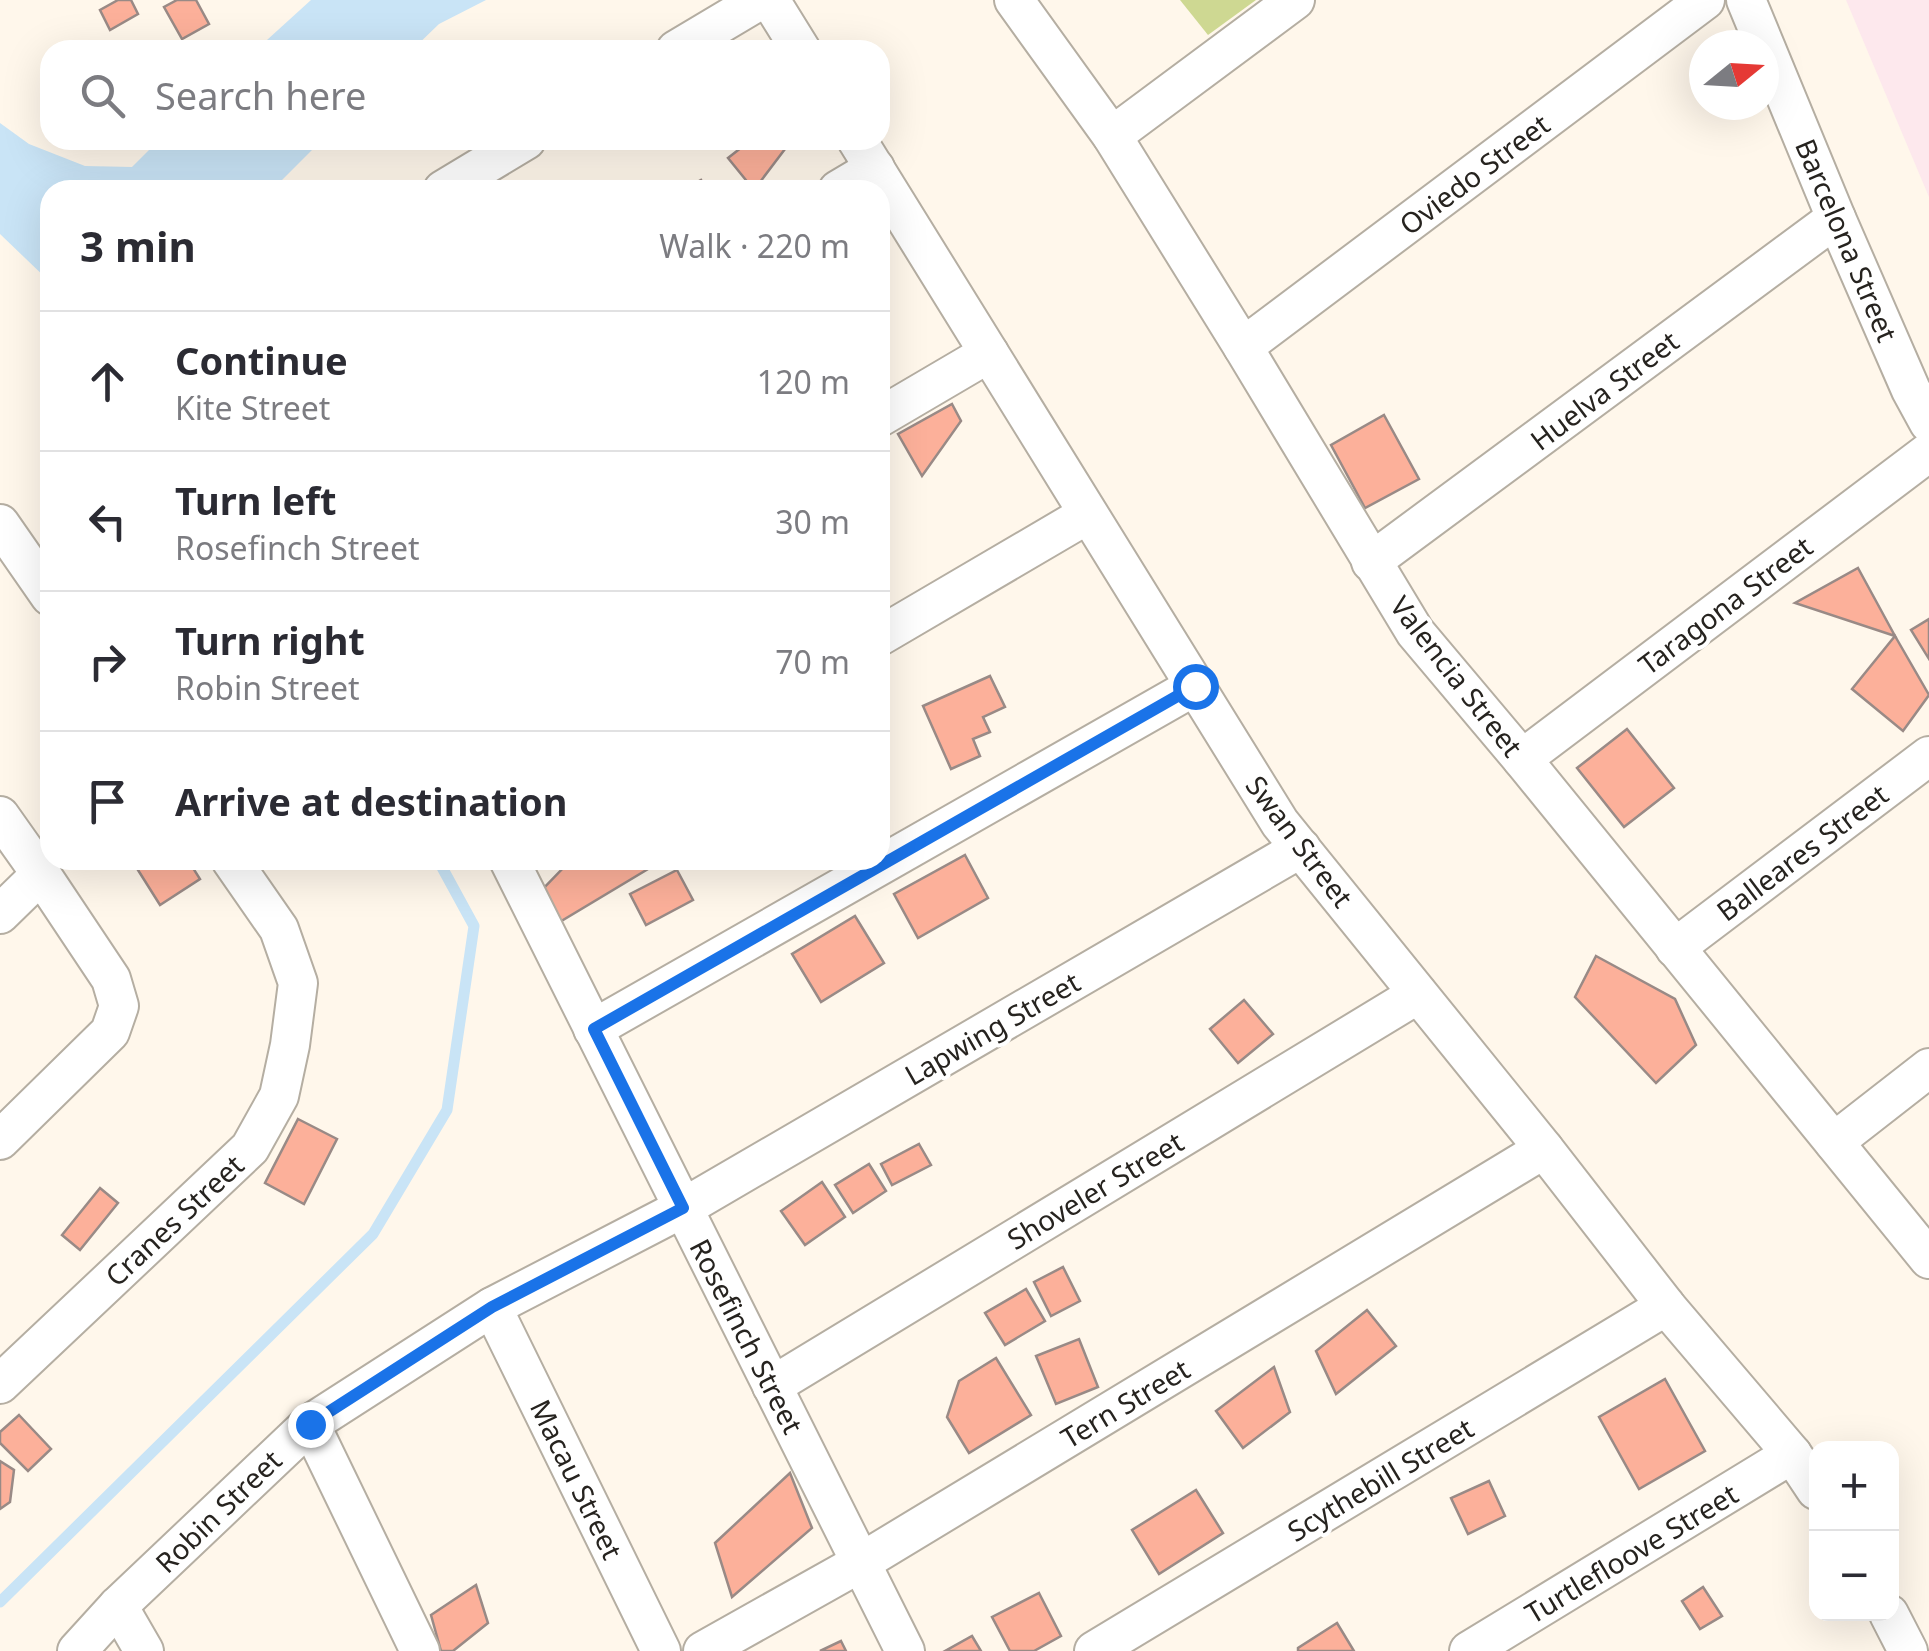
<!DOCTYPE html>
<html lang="en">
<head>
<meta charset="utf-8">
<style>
  :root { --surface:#fff; --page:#f7f7f7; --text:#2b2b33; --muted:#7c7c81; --line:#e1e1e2 }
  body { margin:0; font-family:"Noto Sans",sans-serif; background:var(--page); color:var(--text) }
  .controls { position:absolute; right:30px; bottom:30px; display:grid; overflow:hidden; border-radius:20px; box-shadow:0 10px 40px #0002 }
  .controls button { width:90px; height:90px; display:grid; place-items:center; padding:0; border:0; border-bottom:2px solid var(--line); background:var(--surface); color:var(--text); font:50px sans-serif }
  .compass { position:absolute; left:1689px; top:30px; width:90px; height:90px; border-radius:50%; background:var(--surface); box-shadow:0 10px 40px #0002; rotate:72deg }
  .stop { position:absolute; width:30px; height:30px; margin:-22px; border:8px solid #1a73e8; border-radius:50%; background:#fff }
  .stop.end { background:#1a73e8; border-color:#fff; box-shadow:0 2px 10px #0008 }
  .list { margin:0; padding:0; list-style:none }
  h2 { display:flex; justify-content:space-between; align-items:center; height:130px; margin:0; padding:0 40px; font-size:42px }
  h2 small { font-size:32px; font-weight:400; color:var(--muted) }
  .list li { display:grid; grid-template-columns:65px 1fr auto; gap:30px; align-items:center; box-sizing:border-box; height:140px; padding:0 40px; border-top:2px solid var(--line) }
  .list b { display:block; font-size:38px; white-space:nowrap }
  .list p { margin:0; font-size:32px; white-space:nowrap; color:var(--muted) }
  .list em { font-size:32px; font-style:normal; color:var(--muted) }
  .icon { flex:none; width:55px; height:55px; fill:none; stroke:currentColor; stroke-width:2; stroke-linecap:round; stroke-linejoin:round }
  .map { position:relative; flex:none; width:1929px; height:1651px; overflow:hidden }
  .search { position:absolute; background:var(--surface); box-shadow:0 10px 40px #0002; left:40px; top:40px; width:850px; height:110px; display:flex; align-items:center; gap:25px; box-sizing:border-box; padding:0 35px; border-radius:30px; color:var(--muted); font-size:38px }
  .panel { position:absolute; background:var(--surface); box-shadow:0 10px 40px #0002; left:40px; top:180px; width:850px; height:690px; border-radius:30px }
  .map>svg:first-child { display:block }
</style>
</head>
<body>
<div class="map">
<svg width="1929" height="1651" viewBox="0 0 1929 1651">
  <rect width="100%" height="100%" fill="#fff7eb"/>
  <polygon fill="#fde8ed" points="1846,0 1929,0 1929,197"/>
  <polygon fill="#ced892" points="1180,0 1256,0 1208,35"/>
  <g fill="#c9e4f6">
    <polygon points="311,0 486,0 439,24 412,50 256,50"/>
    <polygon points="0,123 29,144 85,166 132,167 159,140 322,140 272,190 50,190 50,282 0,234"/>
  </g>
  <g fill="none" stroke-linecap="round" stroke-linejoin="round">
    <polyline stroke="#c9e4f6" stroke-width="11" points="0,1602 373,1234 447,1110 474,926 438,860"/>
  </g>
  <g fill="#fcb09a" stroke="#998a86" stroke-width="2.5">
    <polygon points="118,0 131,0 138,14 110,30 100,10"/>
    <polygon points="177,0 196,0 209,24 182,39 164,7"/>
    <polygon points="751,140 778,140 785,149 754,190 728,158"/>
    <polygon points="701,180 707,190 683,190"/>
    <polygon points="952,404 961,421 922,476 898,434"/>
    <polygon points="1384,415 1419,479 1365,508 1331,445"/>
    <polygon points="1858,568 1895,636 1795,603"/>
    <polygon points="1929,619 1929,659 1911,630"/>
    <polygon points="1895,636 1929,695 1903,731 1852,689"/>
    <polygon points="990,676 1005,707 983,717 990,732 973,739 980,756 951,769 923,706"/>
    <polygon points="1627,729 1674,788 1624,827 1577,768"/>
    <polygon points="965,855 988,898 918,938 894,894"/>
    <polygon points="153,860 188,860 200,879 160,905 138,870"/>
    <polygon points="567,860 663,860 558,923 540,892 564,867"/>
    <polygon points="677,870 693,900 646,925 630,894"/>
    <polygon points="855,916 884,963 821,1002 792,954"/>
    <polygon points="1596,956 1675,999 1696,1045 1656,1083 1575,997"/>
    <polygon points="1244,1000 1273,1034 1238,1063 1210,1029"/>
    <polygon points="298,1119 337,1139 304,1204 265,1183"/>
    <polygon points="919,1144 931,1165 892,1185 881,1164"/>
    <polygon points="869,1164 886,1191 853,1213 835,1185"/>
    <polygon points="822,1182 845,1217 805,1245 781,1211"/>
    <polygon points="100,1188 118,1203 80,1250 62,1235"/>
    <polygon points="1063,1267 1080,1301 1051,1316 1034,1282"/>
    <polygon points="1026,1289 1045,1321 1005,1345 985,1313"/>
    <polygon points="1367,1310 1396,1346 1336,1394 1316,1351"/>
    <polygon points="1079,1339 1098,1387 1056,1404 1036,1356"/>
    <polygon points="996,1358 1031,1415 969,1453 947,1417 959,1381"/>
    <polygon points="1274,1367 1290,1412 1243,1448 1216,1411"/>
    <polygon points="1665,1379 1705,1451 1639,1489 1599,1417"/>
    <polygon points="19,1415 51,1449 28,1471 0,1443 0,1432"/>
    <polygon points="0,1461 14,1470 10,1502 0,1509"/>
    <polygon points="790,1473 812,1528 732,1597 715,1543"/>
    <polygon points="1489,1481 1505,1516 1468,1534 1451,1498"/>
    <polygon points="1196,1490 1223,1533 1159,1574 1132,1530"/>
    <polygon points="476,1585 488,1623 453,1651 441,1651 431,1615"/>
    <polygon points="1703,1587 1722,1616 1700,1629 1682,1601"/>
    <polygon points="1039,1593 1061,1636 1034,1651 1010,1651 992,1617"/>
    <polygon points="1337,1623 1354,1651 1298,1651 1298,1648"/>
    <polygon points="972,1636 981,1651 945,1651"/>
    <polygon points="841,1641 846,1651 820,1651"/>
  </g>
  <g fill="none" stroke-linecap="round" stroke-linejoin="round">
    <defs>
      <g id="minor">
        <polyline points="770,0 801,50"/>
        <polyline points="1014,0 1112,136 1243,347 1415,632 1522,759 1929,1259"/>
        <polyline points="1746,0 1836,218 1911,390 1929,423"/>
        <polyline points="676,50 760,0"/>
        <polyline points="1112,136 1295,0"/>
        <polyline points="857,140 1280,823 1544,1149 1666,1306 1792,1454 1816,1490"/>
        <polyline points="443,190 526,140"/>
        <polyline points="838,190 875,168"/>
        <polyline points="1243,347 1705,0"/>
        <polyline points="880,417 989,353"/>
        <polyline points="0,524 50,596"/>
        <polyline points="1371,562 1836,218"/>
        <polyline points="880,636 1088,514"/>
        <polyline points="1522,759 1929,452"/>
        <polyline points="0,816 41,874 111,979 119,1006 110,1032 0,1140"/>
        <polyline points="509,860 905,1651"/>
        <polyline points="0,914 41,874"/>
        <polyline points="1675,948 1929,756"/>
        <polyline points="593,1029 1195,686"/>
        <polyline points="1834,1142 1929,1068"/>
        <polyline points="492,1307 661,1651"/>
        <polyline points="0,1384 250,1148 279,1096 290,1045 298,983 279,929 231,860"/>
        <polyline points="772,1386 1418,994"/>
        <polyline points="310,1424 420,1651"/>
        <polyline points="118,1606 144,1651"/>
        <polyline points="1889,1614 1908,1651"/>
        <polyline points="77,1651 118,1606 310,1424 492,1307 683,1208 1301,848"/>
        <polyline points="703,1651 860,1563 1544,1149"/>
        <polyline points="1094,1651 1666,1306"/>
        <polyline points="1469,1651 1792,1454"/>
      </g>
    </defs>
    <use href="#minor" stroke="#b5aea2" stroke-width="42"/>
    <use href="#minor" stroke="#fff" stroke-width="38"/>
  </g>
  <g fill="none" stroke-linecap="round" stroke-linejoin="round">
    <polyline stroke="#1a73e8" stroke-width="12" points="310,1424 492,1307 683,1208 594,1029 1195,686"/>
  </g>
  <g text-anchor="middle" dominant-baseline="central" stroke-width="8" stroke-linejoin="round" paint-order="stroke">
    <g font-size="28" fill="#26231f" stroke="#fff">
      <text transform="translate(1474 174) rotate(-37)">Oviedo Street</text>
      <text transform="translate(1847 240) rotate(67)">Barcelona Street</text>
      <text transform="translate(1604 390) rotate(-37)">Huelva Street</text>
      <text transform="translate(1725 605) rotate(-37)">Taragona Street</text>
      <text transform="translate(1457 676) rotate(52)">Valencia Street</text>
      <text transform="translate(1300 841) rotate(53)">Swan Street</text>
      <text transform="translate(1802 852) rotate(-37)">Balleares Street</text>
      <text transform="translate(992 1028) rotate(-30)">Lapwing Street</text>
      <text transform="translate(1095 1190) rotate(-31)">Shoveler Street</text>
      <text transform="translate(174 1220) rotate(-43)">Cranes Street</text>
      <text transform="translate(747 1336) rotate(63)">Rosefinch Street</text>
      <text transform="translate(1125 1403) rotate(-31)">Tern Street</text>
      <text transform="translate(577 1479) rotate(64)">Macau Street</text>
      <text transform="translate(1380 1479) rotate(-31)">Scythebill Street</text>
      <text transform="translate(218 1511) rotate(-44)">Robin Street</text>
      <text transform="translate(1631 1553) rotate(-31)">Turtlefloove Street</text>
    </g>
  </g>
</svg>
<div class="controls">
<button>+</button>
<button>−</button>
</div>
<svg class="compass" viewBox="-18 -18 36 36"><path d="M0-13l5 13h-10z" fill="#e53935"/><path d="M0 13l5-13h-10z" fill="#7c7c81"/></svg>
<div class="stop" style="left:1195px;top:686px"></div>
<div class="stop end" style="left:310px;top:1424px"></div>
<div class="search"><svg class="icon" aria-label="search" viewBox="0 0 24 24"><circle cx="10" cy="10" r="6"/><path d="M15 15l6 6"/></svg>Search here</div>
<section class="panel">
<h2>3 min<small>Walk · 220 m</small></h2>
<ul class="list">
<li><svg class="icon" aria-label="ahead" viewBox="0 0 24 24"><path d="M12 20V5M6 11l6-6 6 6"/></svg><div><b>Continue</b><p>Kite Street</p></div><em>120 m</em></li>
<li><svg class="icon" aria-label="left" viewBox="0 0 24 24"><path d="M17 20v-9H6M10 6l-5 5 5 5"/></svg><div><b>Turn left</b><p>Rosefinch Street</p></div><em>30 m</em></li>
<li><svg class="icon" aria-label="right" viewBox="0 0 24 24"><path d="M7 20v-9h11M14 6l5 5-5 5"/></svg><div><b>Turn right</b><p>Robin Street</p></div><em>70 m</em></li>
<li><svg class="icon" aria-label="arrive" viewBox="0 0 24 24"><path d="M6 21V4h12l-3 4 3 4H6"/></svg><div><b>Arrive at destination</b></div></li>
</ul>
</section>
</div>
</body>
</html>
